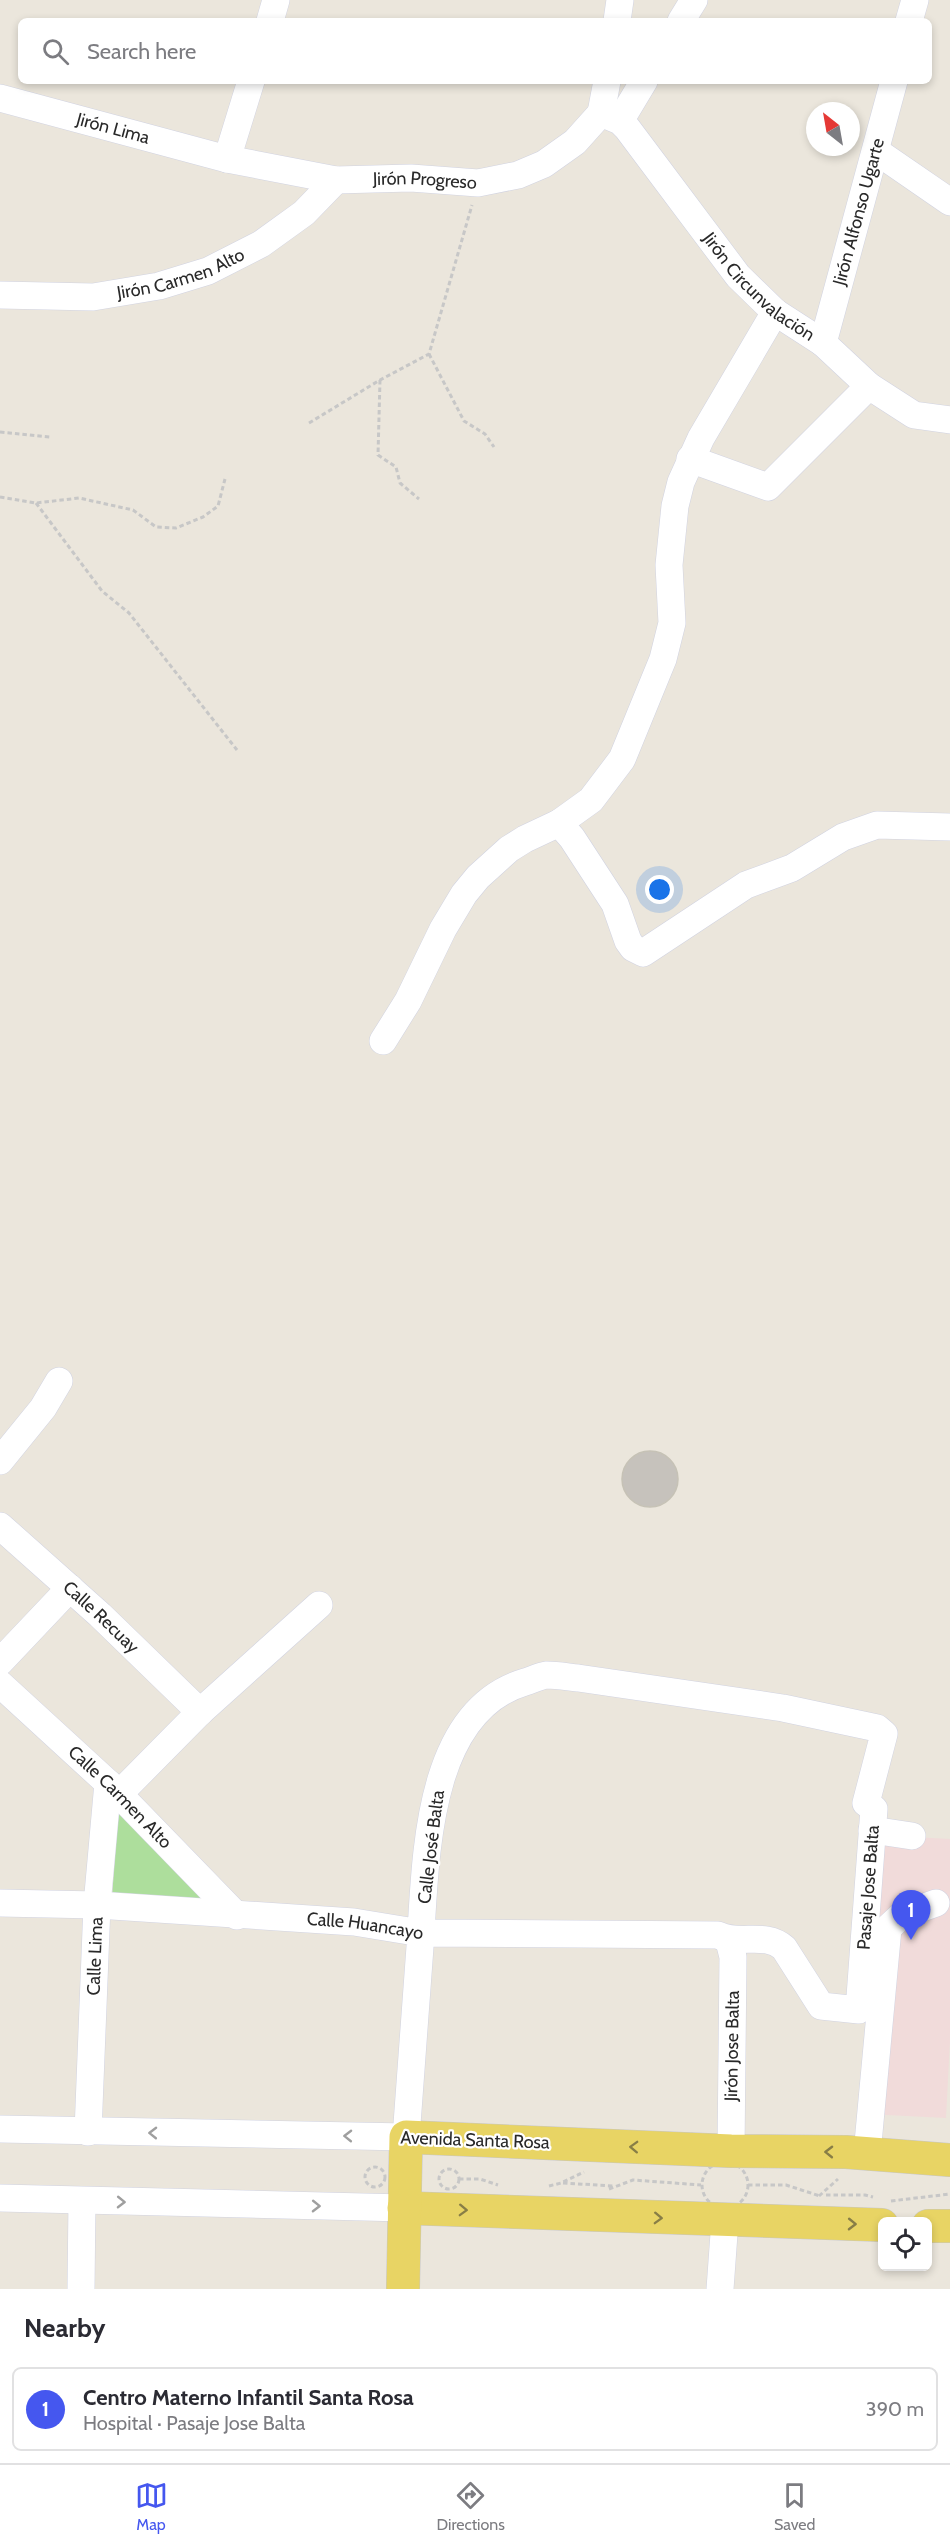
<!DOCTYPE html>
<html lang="en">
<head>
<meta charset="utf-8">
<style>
  :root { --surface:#fff; --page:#f2f2f3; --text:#2b2b33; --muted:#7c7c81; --line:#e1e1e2; --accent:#4557ef }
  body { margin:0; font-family:Cabin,sans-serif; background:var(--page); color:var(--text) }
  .controls { position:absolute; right:18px; bottom:18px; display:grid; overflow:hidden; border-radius:9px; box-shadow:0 3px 9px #0003 }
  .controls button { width:54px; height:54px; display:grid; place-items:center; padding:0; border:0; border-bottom:2px solid var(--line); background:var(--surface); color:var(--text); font:30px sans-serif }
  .compass { position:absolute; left:806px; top:102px; width:54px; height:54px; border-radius:50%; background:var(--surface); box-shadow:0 3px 9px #0003; rotate:329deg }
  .you { position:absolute; left:660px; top:890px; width:21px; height:21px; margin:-15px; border:4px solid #fff; border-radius:50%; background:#1a73e8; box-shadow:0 0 0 9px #1a73e833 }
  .badge { display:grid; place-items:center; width:39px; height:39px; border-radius:50%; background:var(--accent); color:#fff; font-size:20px; font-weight:700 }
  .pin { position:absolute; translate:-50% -50px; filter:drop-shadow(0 2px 3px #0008) }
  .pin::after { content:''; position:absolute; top:32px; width:21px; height:18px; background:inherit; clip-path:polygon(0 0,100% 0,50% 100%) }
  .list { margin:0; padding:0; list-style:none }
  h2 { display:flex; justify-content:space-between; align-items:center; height:78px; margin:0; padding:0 24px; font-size:26px }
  h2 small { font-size:20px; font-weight:400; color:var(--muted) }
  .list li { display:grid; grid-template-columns:39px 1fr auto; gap:18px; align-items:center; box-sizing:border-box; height:84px; margin:0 12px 12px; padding:0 12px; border:2px solid var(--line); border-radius:9px }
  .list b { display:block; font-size:22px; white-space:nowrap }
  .list p { margin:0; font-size:20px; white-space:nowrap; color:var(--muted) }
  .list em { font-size:20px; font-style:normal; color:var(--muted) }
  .icon { flex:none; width:33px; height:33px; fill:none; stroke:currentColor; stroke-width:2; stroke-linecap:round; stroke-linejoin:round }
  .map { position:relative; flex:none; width:950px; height:2289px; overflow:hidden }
  .search { position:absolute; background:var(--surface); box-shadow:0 3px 9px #0003; left:18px; right:18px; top:18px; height:66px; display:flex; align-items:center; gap:15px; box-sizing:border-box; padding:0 21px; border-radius:9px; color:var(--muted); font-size:22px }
  .sheet { height:174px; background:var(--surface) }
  nav { display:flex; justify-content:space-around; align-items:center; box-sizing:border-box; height:84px; border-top:2px solid var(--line); background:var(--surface); font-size:16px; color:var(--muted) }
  nav a { display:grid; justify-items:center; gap:3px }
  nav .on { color:var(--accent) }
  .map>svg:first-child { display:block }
</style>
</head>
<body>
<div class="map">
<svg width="950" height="2289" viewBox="0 0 950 2289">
  <rect width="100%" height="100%" fill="#ebe6dc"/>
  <polygon fill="#f1dbda" points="877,1835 950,1839 950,2040 946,2118 867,2114"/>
  <polygon fill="#adde9c" points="118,1812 210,1902 112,1897"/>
  <circle fill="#c6c2bc" stroke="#c6c2b6" stroke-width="1.5" cx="650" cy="1479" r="28"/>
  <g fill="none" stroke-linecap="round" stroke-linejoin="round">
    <defs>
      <g id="minor">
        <polyline points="270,21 276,0"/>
        <polyline points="617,21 620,0"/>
        <polyline points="681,21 694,0"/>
        <polyline points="909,21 915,0"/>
        <path id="s1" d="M 0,98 L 227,159 L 336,180 L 411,178 L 478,183 L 518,175 L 544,164 L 575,142 L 601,113"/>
        <path id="s2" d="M 601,113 L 620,121 L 627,128 L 738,276 L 775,312 L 823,343 L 869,386 L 914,415 L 950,420"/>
        <polyline points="601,113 607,81"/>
        <polyline points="620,121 644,81"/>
        <polyline points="876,151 950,202"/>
        <polyline points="227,159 251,81"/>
        <path id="s3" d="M 0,295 L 93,297 L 159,286 L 208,271 L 261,244 L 304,213 L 336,180"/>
        <path id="s4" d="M 823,343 L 894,81"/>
        <polyline points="690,459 768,487 869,386"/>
        <polyline points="559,823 572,838 615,904 628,941 633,948 643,953 746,885 792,868 843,837 877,825 950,827"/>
        <polyline points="383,1041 408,1001 443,929 464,894 478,877 509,849 525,839 559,823 591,800 622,759 663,659 672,623 669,565 675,506 681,482 701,438 775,312"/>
        <polyline points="0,1461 43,1408 59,1381"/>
        <path id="s5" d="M 0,1526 L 100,1615 L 200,1712"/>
        <polyline points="0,1662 70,1588"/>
        <path id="s6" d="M 0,1684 L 108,1783 L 237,1916"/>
        <polyline points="119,1794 200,1712 319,1605"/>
        <polyline points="872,1830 912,1836"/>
        <path id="s7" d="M 0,1903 L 97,1905 L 354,1922 L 421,1933 L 718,1935 C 739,1946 765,1931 784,1948 L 821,2006 L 859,2010 L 874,1809 L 866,1803 L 884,1734 L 877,1728 L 783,1708 L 578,1678 C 568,1677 557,1675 547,1675 C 539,1676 532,1680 525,1682 C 424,1712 426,1863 420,1947 C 415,2011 411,2074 406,2137 L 0,2129"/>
        <polyline points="729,1941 733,1957 731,2151"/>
        <path id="s8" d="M 88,2132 L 97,1905 L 108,1783"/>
        <polyline points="867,2154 888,1928 902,1915 936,1903"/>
        <polyline points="0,2198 404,2208"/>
        <polyline points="81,2289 82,2201"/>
        <polyline points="720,2289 725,2220"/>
      </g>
      <g id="major">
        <polyline points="404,2208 882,2225"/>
        <polyline points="928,2226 950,2226"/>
        <polyline points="403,2289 406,2137 731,2151 846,2152 950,2160"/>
      </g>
    </defs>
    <use href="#minor" stroke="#d1d3e1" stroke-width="28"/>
    <use href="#major" stroke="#c7c7c7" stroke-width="34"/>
    <g stroke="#c7c7c7" stroke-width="3" stroke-dasharray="4.5 3" stroke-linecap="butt">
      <polyline points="429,354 464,421 485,434 494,447"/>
      <polyline points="380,380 378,455 396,467 400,483 419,499"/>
      <polyline points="309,423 380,380 429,354 472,205"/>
      <polyline points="0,432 50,437"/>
      <polyline points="0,497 36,503 79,498 133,510 156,527 176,528 203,517 218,506 225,479"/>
      <polyline points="36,503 102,591 129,613 237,750"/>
      <circle cx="725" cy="2185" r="23"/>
      <circle cx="375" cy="2177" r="10"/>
      <circle cx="449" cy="2179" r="10"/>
      <polyline points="459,2179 480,2179 498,2185"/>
      <polyline points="563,2183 613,2186"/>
      <polyline points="748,2185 786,2185 820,2196"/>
      <polyline points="549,2186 561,2183 584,2172"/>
      <polyline points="609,2189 633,2180 701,2185"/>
      <polyline points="826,2195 865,2195 873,2197"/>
      <polyline points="819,2196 838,2179"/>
      <polyline points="891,2201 950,2194"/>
    </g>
    <use href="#minor" stroke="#fff" stroke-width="27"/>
    <use href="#major" stroke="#e8d464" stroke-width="33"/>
  </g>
  <defs><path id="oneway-chevron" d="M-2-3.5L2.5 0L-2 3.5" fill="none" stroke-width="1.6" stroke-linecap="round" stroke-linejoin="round" transform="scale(1.5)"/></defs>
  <g stroke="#9f9f9f">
    <use href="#oneway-chevron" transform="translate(153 2133) rotate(-179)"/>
    <use href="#oneway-chevron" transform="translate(348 2136) rotate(-179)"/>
    <use href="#oneway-chevron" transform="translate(121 2202) rotate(1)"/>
    <use href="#oneway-chevron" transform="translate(316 2206) rotate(1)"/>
  </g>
  <g stroke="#887e46">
    <use href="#oneway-chevron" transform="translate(634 2147) rotate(-178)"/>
    <use href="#oneway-chevron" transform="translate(829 2152) rotate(-179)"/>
    <use href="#oneway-chevron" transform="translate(463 2210) rotate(2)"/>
    <use href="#oneway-chevron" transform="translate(658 2218) rotate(2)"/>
    <use href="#oneway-chevron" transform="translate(852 2224) rotate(1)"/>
  </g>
  <g text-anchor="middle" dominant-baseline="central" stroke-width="4.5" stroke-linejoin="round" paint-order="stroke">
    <g font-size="18" fill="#292929" stroke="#fff">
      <text stroke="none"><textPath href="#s1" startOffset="117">Jirón Lima</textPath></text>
      <text stroke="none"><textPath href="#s1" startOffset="435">Jirón Progreso</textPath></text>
      <text stroke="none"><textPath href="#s4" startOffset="136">Jirón Alfonso Ugarte</textPath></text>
      <text stroke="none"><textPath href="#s3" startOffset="184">Jirón Carmen Alto</textPath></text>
      <text stroke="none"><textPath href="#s2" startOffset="238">Jirón Circunvalación</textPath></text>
      <text stroke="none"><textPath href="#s5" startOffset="136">Calle Recuay</textPath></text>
      <text stroke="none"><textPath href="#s6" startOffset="165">Calle Carmen Alto</textPath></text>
      <text transform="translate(431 1847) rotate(-83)">Calle José Balta</text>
      <text stroke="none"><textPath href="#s7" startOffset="1018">Pasaje Jose Balta</textPath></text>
      <text stroke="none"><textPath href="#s7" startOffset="366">Calle Huancayo</textPath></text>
      <text stroke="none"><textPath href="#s8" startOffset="176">Calle Lima</textPath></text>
      <text transform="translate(732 2046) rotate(-89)">Jirón Jose Balta</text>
      <text transform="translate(475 2140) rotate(2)">Avenida Santa Rosa</text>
    </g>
  </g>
</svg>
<div class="controls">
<button><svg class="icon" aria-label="locate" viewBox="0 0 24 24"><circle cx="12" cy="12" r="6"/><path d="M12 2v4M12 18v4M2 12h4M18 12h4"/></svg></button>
</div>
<svg class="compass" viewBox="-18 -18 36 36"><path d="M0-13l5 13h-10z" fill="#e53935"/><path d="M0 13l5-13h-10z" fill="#7c7c81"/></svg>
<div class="you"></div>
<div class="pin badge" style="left:911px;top:1940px">1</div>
<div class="search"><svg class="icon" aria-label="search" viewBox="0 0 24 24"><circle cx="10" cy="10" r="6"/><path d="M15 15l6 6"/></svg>Search here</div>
</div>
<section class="sheet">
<h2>Nearby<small></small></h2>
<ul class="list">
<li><span class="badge">1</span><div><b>Centro Materno Infantil Santa Rosa</b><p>Hospital · Pasaje Jose Balta</p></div><em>390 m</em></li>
</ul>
</section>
<nav>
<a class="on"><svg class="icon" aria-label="map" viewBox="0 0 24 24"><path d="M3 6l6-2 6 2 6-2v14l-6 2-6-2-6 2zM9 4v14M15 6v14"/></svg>Map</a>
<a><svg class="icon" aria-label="directions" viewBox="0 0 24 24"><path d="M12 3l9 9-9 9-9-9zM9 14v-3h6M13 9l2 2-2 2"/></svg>Directions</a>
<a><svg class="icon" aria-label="saved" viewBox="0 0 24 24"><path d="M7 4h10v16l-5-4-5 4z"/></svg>Saved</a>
</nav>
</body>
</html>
